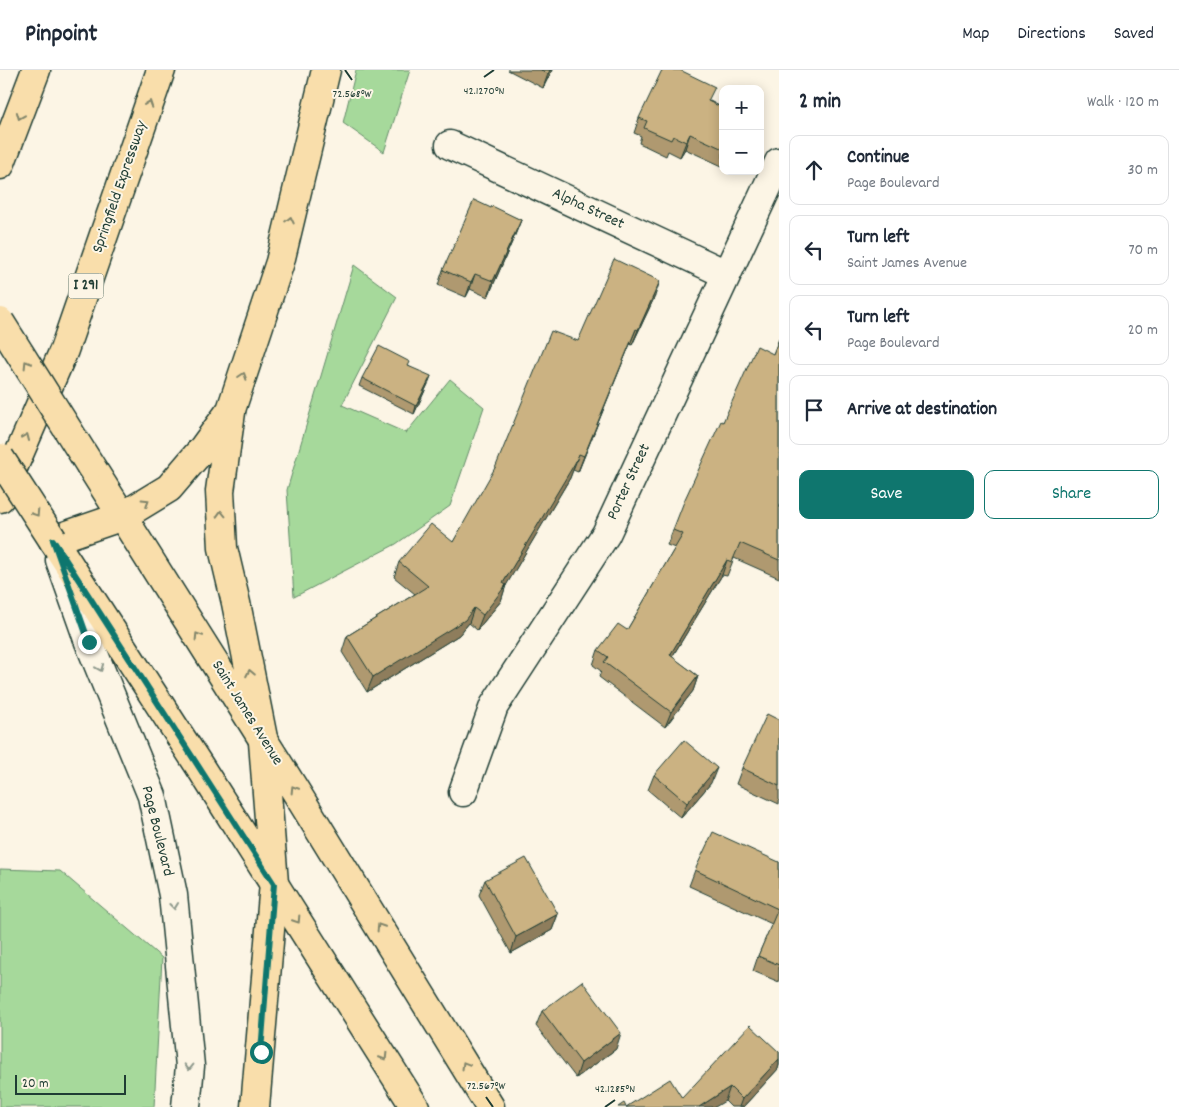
<!DOCTYPE html>
<html lang="en">
<head>
<meta charset="utf-8">
<style>
  :root { --surface:#fff; --page:#f2f2f3; --text:#1f2937; --muted:#747a83; --line:#e0e1e3; --accent:#0f766e }
  body { margin:0; font-family:Dekko,sans-serif; background:var(--page); color:var(--text) }
  .controls { position:absolute; right:15px; top:15px; display:grid; overflow:hidden; border-radius:10px; box-shadow:0 2px 12px #0003 }
  .controls button { width:45px; height:45px; display:grid; place-items:center; padding:0; border:0; border-bottom:1px solid var(--line); background:var(--surface); color:var(--text); font:25px sans-serif }
  .scale { position:absolute; left:15px; bottom:12px; width:111px; box-sizing:border-box; padding-left:5px; border:2px solid #1f3d34; border-top:0; font-size:14px; line-height:18px; white-space:nowrap; color:#1f3d34; -webkit-text-stroke:4px #fcf5e5; paint-order:stroke }
  .stop { position:absolute; width:15px; height:15px; margin:-11px; border:4px solid #0f766e; border-radius:50%; background:#fff }
  .stop.end { background:#0f766e; border-color:#fff; box-shadow:0 1px 5px #0008 }
  .list { margin:0; padding:0; list-style:none }
  h2 { display:flex; justify-content:space-between; align-items:center; height:65px; margin:0; padding:0 20px; font-size:21px }
  h2 small { font-size:16px; font-weight:400; color:var(--muted) }
  .list li { display:grid; grid-template-columns:32px 1fr auto; gap:15px; align-items:center; box-sizing:border-box; height:70px; margin:0 10px 10px; padding:0 10px; border:1px solid var(--line); border-radius:10px }
  .list b { display:block; font-size:19px; white-space:nowrap }
  .list p { margin:0; font-size:16px; white-space:nowrap; color:var(--muted) }
  .list em { font-size:16px; font-style:normal; color:var(--muted) }
  .actions { display:flex; gap:10px; padding:15px 20px }
  .actions a { flex:1; padding:11px 0; border:1px solid var(--accent); border-radius:10px; text-align:center; font-size:18px; color:var(--accent) }
  .actions .main { background:var(--accent); color:#fff }
  .icon { flex:none; width:28px; height:28px; fill:none; stroke:currentColor; stroke-width:2; stroke-linecap:round; stroke-linejoin:round }
  .map { position:relative; flex:none; width:779px; height:1037px; overflow:hidden }
  header { display:flex; align-items:center; gap:30px; box-sizing:border-box; height:70px; padding:0 25px; background:var(--surface); border-bottom:1px solid var(--line) }
  header strong { font-size:24px }
  nav { display:flex; gap:28px; margin-inline-start:auto; font-size:18px }
  main { display:flex }
  aside { flex:1; background:var(--surface) }
  .map>svg:first-child { display:block }
</style>
</head>
<body>
<header>
<strong>Pinpoint</strong>
<nav><a>Map</a><a>Directions</a><a>Saved</a></nav>
</header>
<main>
<div class="map">
<svg width="779" height="1037" viewBox="0 0 779 1037">
  <rect width="100%" height="100%" fill="#fcf5e5"/>
  <filter id="ink" filterUnits="userSpaceOnUse"><feTurbulence type="fractalNoise" baseFrequency=".02" numOctaves="2"/><feDisplacementMap in="SourceGraphic" scale="10" xChannelSelector="R" yChannelSelector="G"/><feConvolveMatrix kernelMatrix="1 2 1 2 8 2 1 2 1" color-interpolation-filters="sRGB"/></filter>
  <g filter="url(#ink)">
    <g fill="#a6d99b" stroke="#628b68">
      <polygon points="356,0 410,0 384,82 343,53"/>
      <polygon points="354,195 397,227 342,335 406,363 450,309 484,337 450,436 396,474 294,527 287,420"/>
      <polygon points="0,799 60,801 162,888 154,1037 0,1037"/>
    </g>
    <g fill="none" stroke-linecap="round" stroke-linejoin="round">
      <defs>
        <g id="minor">
          <polyline points="450,75 726,204"/>
          <polyline points="60,490 89,572 152,726 173,825 190,996 186,1037"/>
          <polyline points="463,722 494,636 606,464 779,92"/>
        </g>
        <g id="major">
          <polyline points="90,395 293,717 490,1037"/>
          <polyline points="53,470 200,697 415,1037"/>
          <polyline points="255,1037 274,813 263,672"/>
        </g>
        <g id="highway">
          <polyline points="0,95 36,0"/>
          <polyline points="231,342 220,421 223,478 236,533 263,668"/>
          <polyline points="0,428 64,280 161,0"/>
          <polyline points="53,470 123,446 169,418 204,377 231,340 280,192 326,0"/>
        </g>
      </defs>
      <use href="#minor" stroke="#1f3d34" stroke-width="31"/>
      <use href="#major" stroke="#1f3d34" stroke-width="31"/>
      <use href="#highway" stroke="#1f3d34" stroke-width="31"/>
      <use href="#minor" stroke="#fcf5e5" stroke-width="28"/>
      <use href="#major" stroke="#f9deab" stroke-width="28"/>
      <use href="#highway" stroke="#f9deab" stroke-width="28"/>
      <defs>
        <g id="major-bridge">
          <polyline points="0,252 90,395"/>
          <polyline points="0,388 53,470"/>
        </g>
      </defs>
      <use href="#major-bridge" stroke="#1f3d34" stroke-width="31" stroke-linecap="butt"/>
      <use href="#major-bridge" stroke="#f9deab" stroke-width="28"/>
    </g>
    <g fill="#af9970" stroke="#1f3d34">
      <polygon points="508,0 552,0 543,18"/>
      <polygon points="710,31 723,38 723,94 722,96 685,79 680,87 668,81 666,86 639,73 641,66 634,63 639,48"/>
      <polygon points="491,138 521,150 515,165 488,227 470,219 466,227 438,215 443,200"/>
      <polygon points="655,226 632,275 630,274 578,402 573,400 570,408 506,515 501,531 477,560 469,553 459,565 367,622 342,582 347,566 415,524 394,507 399,492 453,472 578,271"/>
      <polygon points="779,269 779,508 734,488 727,506 722,505 672,587 698,606 693,621 665,657 599,607 601,601 593,595 598,580 627,560 675,478 667,475 673,460 723,352 773,284"/>
      <polygon points="409,296 428,314 414,344 359,316 362,308"/>
      <polygon points="779,650 779,734 736,714 742,698"/>
      <polygon points="654,705 711,713 681,748 648,720"/>
      <polygon points="779,792 779,912 753,901 758,886 772,854 689,816 695,800"/>
      <polygon points="485,810 558,844 552,860 511,883 479,825"/>
      <polygon points="542,941 616,979 576,1008 536,956"/>
      <polygon points="779,982 779,995 778,999 743,1037 731,1037 725,1031 626,1037 682,1028"/>
    </g>
    <g fill="#8e7d5b" stroke="#1f3d34">
      <polygon points="550,0 552,0 543,18 548,4"/>
      <polygon points="690,64 685,79 680,87 686,72"/>
      <polygon points="521,150 515,165 488,227 493,211"/>
      <polygon points="475,204 470,219 466,227 471,212"/>
      <polygon points="660,211 655,226 632,275 638,260"/>
      <polygon points="636,259 630,274 578,402 584,386"/>
      <polygon points="431,306 428,314 414,344 416,336"/>
      <polygon points="579,384 570,408 504,519 506,515 501,531 477,560 483,545 503,513"/>
      <polygon points="727,490 722,505 664,600 670,585"/>
      <polygon points="474,538 469,553 459,565 367,622 373,607"/>
      <polygon points="698,606 693,621 665,657 671,642"/>
      <polygon points="717,698 711,713 681,748 687,733"/>
      <polygon points="558,844 552,860 511,883 516,867"/>
      <polygon points="621,963 616,979 576,1008 581,993"/>
      <polygon points="779,989 779,995 778,999 743,1037 739,1037 742,1029"/>
      <polygon points="730,1017 725,1031 715,1037 699,1037"/>
    </g>
    <g fill="#cbb282" stroke="#1f3d34">
      <polygon points="541,0 550,0 548,4"/>
      <polygon points="662,0 680,0 715,17 708,31 723,38 723,79 690,64 686,72 673,66 671,70 644,58 647,51 639,48"/>
      <polygon points="474,130 491,138 492,136 521,150 493,211 475,204 471,212 443,200"/>
      <polygon points="614,189 660,211 638,260 636,259 584,386 579,384 575,393 503,513 506,515 483,545 474,538 465,550 373,607 347,566 428,516 399,492 431,454 453,472 496,396 551,261 578,271"/>
      <polygon points="779,269 779,490 740,473 732,492 727,490 670,585 698,606 671,642 604,592 608,587 598,580 618,554 627,560 683,464 673,460 685,429 721,351 723,352 757,276 773,284"/>
      <polygon points="379,276 410,292 408,296 431,306 416,336 362,308"/>
      <polygon points="767,644 779,650 779,716 742,698"/>
      <polygon points="684,670 717,698 687,733 654,705"/>
      <polygon points="713,762 779,792 779,895 758,886 778,839 695,800"/>
      <polygon points="526,788 558,844 516,867 485,810"/>
      <polygon points="582,911 621,963 581,993 542,941"/>
      <polygon points="750,955 779,982 779,989 742,1029 730,1017 699,1037 618,1037 624,1033 626,1037 670,1009 682,1028"/>
    </g>
    <defs><path id="oneway-chevron" d="M-2-3.5L2.5 0L-2 3.5" fill="none" stroke-width="1.6" stroke-linecap="round" stroke-linejoin="round" transform="scale(1.25)"/></defs>
    <g stroke="#81856a">
      <use href="#oneway-chevron" transform="translate(149 34) rotate(-71)"/>
      <use href="#oneway-chevron" transform="translate(20 46) rotate(112)"/>
      <use href="#oneway-chevron" transform="translate(290 150) rotate(-77)"/>
      <use href="#oneway-chevron" transform="translate(27 294) rotate(-122)"/>
      <use href="#oneway-chevron" transform="translate(243 306) rotate(-72)"/>
      <use href="#oneway-chevron" transform="translate(26 367) rotate(-67)"/>
      <use href="#oneway-chevron" transform="translate(146 432) rotate(-32)"/>
      <use href="#oneway-chevron" transform="translate(36 443) rotate(57)"/>
      <use href="#oneway-chevron" transform="translate(221 444) rotate(-92)"/>
      <use href="#oneway-chevron" transform="translate(198 566) rotate(-122)"/>
      <use href="#oneway-chevron" transform="translate(250 603) rotate(-101)"/>
      <use href="#oneway-chevron" transform="translate(294 719) rotate(-122)"/>
      <use href="#oneway-chevron" transform="translate(297 850) rotate(57)"/>
      <use href="#oneway-chevron" transform="translate(380 857) rotate(-122)"/>
      <use href="#oneway-chevron" transform="translate(384 987) rotate(58)"/>
      <use href="#oneway-chevron" transform="translate(465 995) rotate(-121)"/>
    </g>
    <g stroke="#8e998c">
      <use href="#oneway-chevron" transform="translate(100 598) rotate(68)"/>
      <use href="#oneway-chevron" transform="translate(174 836) rotate(84)"/>
      <use href="#oneway-chevron" transform="translate(189 997) rotate(91)"/>
    </g>
  </g>
  <g fill="none" stroke-linecap="round" stroke-linejoin="round" filter="url(#ink)">
    <polyline stroke="#0f766e" stroke-width="6" points="89,572 53,470 274,814 261,982"/>
  </g>
  <path fill="none" stroke="#1f3d34" stroke-width="2" d="M 345,0 L 352,10M 484,7 L 494,0M 486,1027 L 493,1037M 605,1037 L 615,1030"/>
  <g text-anchor="middle" dominant-baseline="central" stroke-width="4" stroke-linejoin="round" paint-order="stroke">
    <rect fill="#fcf5e5" stroke="#617469" stroke-width="1" x="68.5" y="203.5" width="35" height="25" rx="4"/>
    <g font-size="15" font-weight="bold" fill="#1f3d34">
      <text x="86" y="216">I 291</text>
    </g>
    <g font-size="16" fill="#1f3d34" stroke="#fcf5e5">
      <text transform="translate(120 117) rotate(-71)">Springfield Expressway</text>
      <text transform="translate(588 139) rotate(25)">Alpha Street</text>
      <text transform="translate(629 412) rotate(-65)">Porter Street</text>
      <text transform="translate(247 643) rotate(58)">Saint James Avenue</text>
      <text transform="translate(157 761) rotate(76)">Page Boulevard</text>
    </g>
  </g>
  <g font-size="12" text-anchor="middle" fill="#1f3d34" stroke="#fcf5e5" stroke-width="4" stroke-linejoin="round" paint-order="stroke">
    <text x="484" y="24">42.1270°N</text>
    <text x="352" y="27">72.568°W</text>
    <text x="486" y="1019">72.567°W</text>
    <text x="615" y="1022">42.1285°N</text>
  </g>
</svg>
<div class="controls">
<button>+</button>
<button>−</button>
</div>
<div class="scale">20 m</div>
<div class="stop" style="left:261px;top:982px"></div>
<div class="stop end" style="left:89px;top:572px"></div>
</div>
<aside>
<h2>2 min<small>Walk · 120 m</small></h2>
<ul class="list">
<li><svg class="icon" aria-label="ahead" viewBox="0 0 24 24"><path d="M12 20V5M6 11l6-6 6 6"/></svg><div><b>Continue</b><p>Page Boulevard</p></div><em>30 m</em></li>
<li><svg class="icon" aria-label="left" viewBox="0 0 24 24"><path d="M17 20v-9H6M10 6l-5 5 5 5"/></svg><div><b>Turn left</b><p>Saint James Avenue</p></div><em>70 m</em></li>
<li><svg class="icon" aria-label="left" viewBox="0 0 24 24"><path d="M17 20v-9H6M10 6l-5 5 5 5"/></svg><div><b>Turn left</b><p>Page Boulevard</p></div><em>20 m</em></li>
<li><svg class="icon" aria-label="arrive" viewBox="0 0 24 24"><path d="M6 21V4h12l-3 4 3 4H6"/></svg><div><b>Arrive at destination</b></div></li>
</ul>
<div class="actions"><a class="main">Save</a><a>Share</a></div>
</aside>
</main>
</body>
</html>
